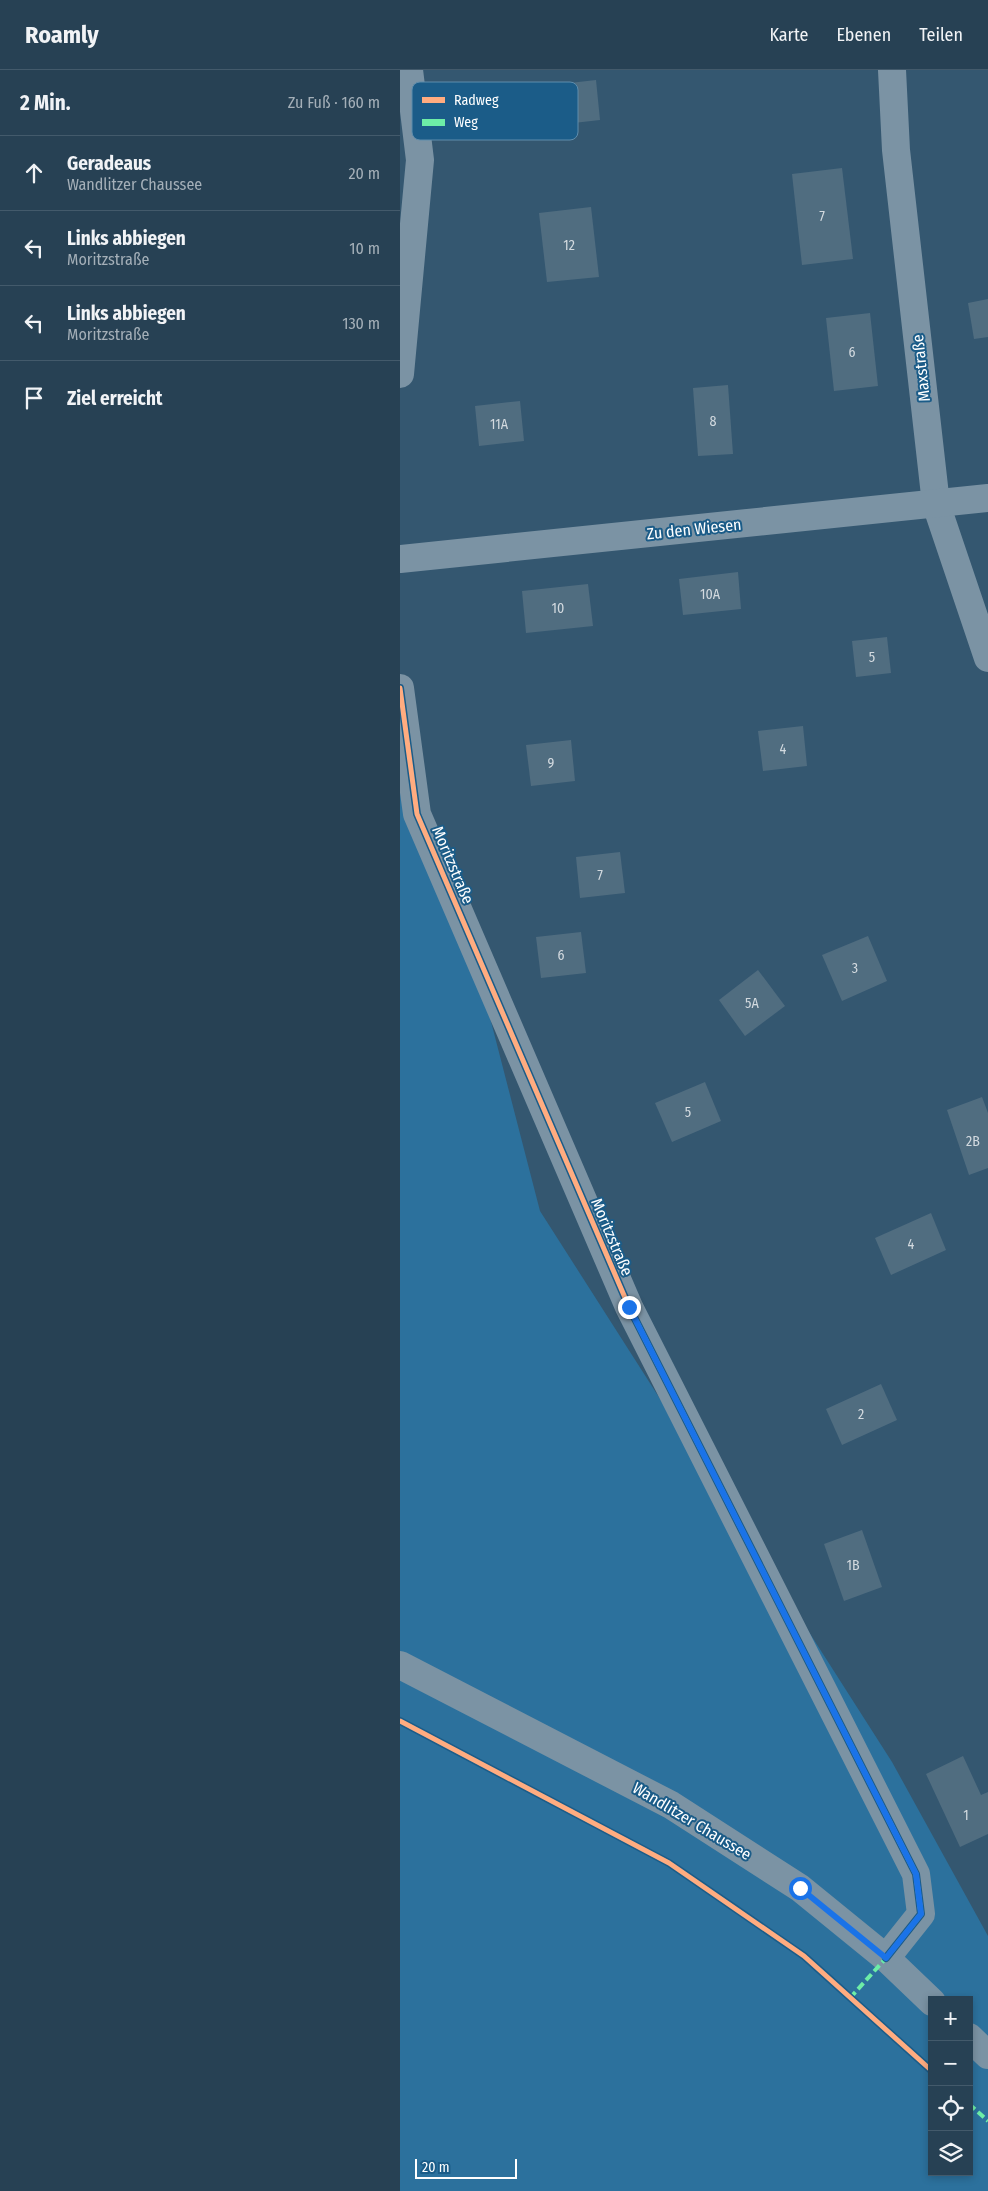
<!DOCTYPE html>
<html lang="de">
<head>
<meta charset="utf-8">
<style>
  :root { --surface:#274154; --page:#334c5e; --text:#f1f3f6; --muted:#a4afb8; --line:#435a6b }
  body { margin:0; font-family:"Fira Sans Condensed",sans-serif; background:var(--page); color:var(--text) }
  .controls { position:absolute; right:15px; bottom:15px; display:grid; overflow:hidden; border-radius:0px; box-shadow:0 2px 8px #0003 }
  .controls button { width:45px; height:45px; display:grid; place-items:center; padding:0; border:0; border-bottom:1px solid var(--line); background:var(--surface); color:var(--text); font:25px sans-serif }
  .scale { position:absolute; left:15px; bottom:12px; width:102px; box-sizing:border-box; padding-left:5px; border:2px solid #fff; border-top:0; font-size:14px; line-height:18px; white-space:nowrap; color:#fff; -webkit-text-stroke:4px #1b5c88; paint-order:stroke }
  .stop { position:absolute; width:15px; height:15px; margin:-11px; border:4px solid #1a73e8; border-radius:50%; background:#fff }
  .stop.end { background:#1a73e8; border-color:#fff; box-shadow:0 1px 5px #0008 }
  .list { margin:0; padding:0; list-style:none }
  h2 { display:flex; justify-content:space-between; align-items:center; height:65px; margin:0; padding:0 20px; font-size:21px }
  h2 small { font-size:16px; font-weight:400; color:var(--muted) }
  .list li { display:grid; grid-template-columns:32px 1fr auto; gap:15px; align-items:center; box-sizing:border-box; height:75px; padding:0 20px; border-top:1px solid var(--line) }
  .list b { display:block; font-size:19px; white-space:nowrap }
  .list p { margin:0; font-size:16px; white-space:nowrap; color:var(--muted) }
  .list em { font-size:16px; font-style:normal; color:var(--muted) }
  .icon { flex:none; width:28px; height:28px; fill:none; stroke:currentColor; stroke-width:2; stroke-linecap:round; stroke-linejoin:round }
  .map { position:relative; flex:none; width:588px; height:2121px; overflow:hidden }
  header { display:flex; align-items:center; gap:30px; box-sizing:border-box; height:70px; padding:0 25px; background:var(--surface); border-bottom:1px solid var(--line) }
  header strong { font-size:24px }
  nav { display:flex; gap:28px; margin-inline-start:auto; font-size:18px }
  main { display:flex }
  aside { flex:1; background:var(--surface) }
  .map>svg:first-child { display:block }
</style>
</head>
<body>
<header>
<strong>Roamly</strong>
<nav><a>Karte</a><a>Ebenen</a><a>Teilen</a></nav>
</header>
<main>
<aside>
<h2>2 Min.<small>Zu Fuß · 160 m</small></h2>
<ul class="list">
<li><svg class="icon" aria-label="ahead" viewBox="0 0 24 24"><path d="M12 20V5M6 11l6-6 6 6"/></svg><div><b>Geradeaus</b><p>Wandlitzer Chaussee</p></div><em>20 m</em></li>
<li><svg class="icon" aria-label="left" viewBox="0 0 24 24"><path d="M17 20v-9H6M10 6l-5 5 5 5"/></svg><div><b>Links abbiegen</b><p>Moritzstraße</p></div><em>10 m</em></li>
<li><svg class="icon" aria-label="left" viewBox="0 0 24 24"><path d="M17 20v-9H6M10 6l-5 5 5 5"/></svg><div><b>Links abbiegen</b><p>Moritzstraße</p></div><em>130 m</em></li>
<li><svg class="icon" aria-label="arrive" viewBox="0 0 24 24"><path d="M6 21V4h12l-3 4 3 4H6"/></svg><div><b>Ziel erreicht</b></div></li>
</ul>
</aside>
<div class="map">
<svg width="588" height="2121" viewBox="0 0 588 2121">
  <rect width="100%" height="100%" fill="#345770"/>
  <path fill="#2c719d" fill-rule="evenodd" d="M 0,618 L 17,744 L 87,936 L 140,1141 L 492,1692 L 588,1866 L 588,2121 L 0,2121 ZM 532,1930 L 569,1930 L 569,2102 L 532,2102 Z"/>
  <g fill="#506d80">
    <polygon points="196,10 200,50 156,55 152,15"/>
    <polygon points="442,98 453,189 402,195 392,104"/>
    <polygon points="191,137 199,207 147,212 139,143"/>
    <polygon points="588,229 588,267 574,269 568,233"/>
    <polygon points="470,243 478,316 434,321 426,248"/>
    <polygon points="328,315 333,384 298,386 293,318"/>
    <polygon points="120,331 124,371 79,376 75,336"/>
    <polygon points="338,502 341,539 283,545 279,509"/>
    <polygon points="188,514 193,556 126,563 122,521"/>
    <polygon points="487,567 491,603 456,607 452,571"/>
    <polygon points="403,656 407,696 363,701 358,661"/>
    <polygon points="171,670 175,711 131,716 126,675"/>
    <polygon points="220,782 225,823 180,828 176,787"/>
    <polygon points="181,862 186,903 141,908 136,867"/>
    <polygon points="468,866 487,911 442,931 422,885"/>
    <polygon points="358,900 385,936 345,966 319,930"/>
    <polygon points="305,1012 321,1051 272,1072 255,1033"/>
    <polygon points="582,1027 588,1043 588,1098 569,1105 547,1040"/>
    <polygon points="531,1143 546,1180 491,1205 475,1168"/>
    <polygon points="481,1314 497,1350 442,1375 426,1339"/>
    <polygon points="462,1460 482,1517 444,1531 424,1474"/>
    <polygon points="563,1686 581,1725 588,1722 588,1764 560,1777 526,1704"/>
  </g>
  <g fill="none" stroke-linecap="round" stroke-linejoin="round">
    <g stroke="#7b93a4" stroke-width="28">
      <polyline points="492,0 496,80 536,434 588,588"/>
      <polyline points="0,304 20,90 9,0"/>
      <polyline points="0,489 588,428"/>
      <polyline points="0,618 17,744 229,1237 516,1804 521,1844 486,1888"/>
    </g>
    <g stroke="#7b93a4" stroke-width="28">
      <polyline points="0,1595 271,1735 400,1818 486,1888 532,1932"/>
      <polyline points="569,1967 588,1985"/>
    </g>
    <g stroke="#6deda7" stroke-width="4" stroke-dasharray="8 4" stroke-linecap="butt">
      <polyline points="450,1928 486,1888"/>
      <polyline points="569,2034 588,2051"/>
    </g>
    <defs>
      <g id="cycleway">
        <polyline points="0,618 17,744 229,1237 516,1804 521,1844 486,1888"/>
        <polyline points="0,1651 269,1793 404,1886 532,2001"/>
      </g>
    </defs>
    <use href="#cycleway" stroke="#1b5c88" stroke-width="8"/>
    <use href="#cycleway" stroke="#ffac80" stroke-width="5"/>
  </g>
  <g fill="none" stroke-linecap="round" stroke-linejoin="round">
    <polyline stroke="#1a73e8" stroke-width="6" points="229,1237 516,1804 521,1844 486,1888 400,1818"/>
  </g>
  <g text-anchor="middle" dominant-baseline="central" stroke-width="4" stroke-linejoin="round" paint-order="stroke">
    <g font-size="14" fill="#d3dadf">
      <text x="422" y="146">7</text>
      <text x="169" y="175">12</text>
      <text x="452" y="282">6</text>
      <text x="313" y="351">8</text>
      <text x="99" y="354">11A</text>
      <text x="310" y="524">10A</text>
      <text x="158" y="538">10</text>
      <text x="472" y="587">5</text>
      <text x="383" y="679">4</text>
      <text x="151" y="693">9</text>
      <text x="200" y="805">7</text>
      <text x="161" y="885">6</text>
      <text x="455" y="898">3</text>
      <text x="352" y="933">5A</text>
      <text x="288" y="1042">5</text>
      <text x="573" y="1071">2B</text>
      <text x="511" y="1174">4</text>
      <text x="461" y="1344">2</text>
      <text x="453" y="1495">1B</text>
      <text x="566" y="1745">1</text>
    </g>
    <g font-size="16" fill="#fff" stroke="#1b5c88">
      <text transform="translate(521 298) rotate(-96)">Maxstraße</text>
      <text transform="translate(294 459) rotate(-6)">Zu den Wiesen</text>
      <text transform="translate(53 795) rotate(67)">Moritzstraße</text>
      <text transform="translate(212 1167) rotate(67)">Moritzstraße</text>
      <text transform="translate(292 1751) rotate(31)">Wandlitzer Chaussee</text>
    </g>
  </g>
  <rect x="12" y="12" width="166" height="58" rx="8" fill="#1b5c88" stroke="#5f8dac" stroke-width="1"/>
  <rect x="22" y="27" width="23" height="6" fill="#ffac80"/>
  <rect x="22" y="49" width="23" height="7" fill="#6deda7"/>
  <g font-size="14" fill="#fff">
    <text x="54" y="35">Radweg</text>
    <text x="54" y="57">Weg</text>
  </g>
</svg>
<div class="controls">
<button>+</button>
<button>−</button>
<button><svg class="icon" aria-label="locate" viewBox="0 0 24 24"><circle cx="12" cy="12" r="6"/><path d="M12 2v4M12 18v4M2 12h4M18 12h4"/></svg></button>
<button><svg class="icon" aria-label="layers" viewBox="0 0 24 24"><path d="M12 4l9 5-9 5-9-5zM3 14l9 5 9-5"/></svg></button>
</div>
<div class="scale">20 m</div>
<div class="stop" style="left:400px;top:1818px"></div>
<div class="stop end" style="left:229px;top:1237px"></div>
</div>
</main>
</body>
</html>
